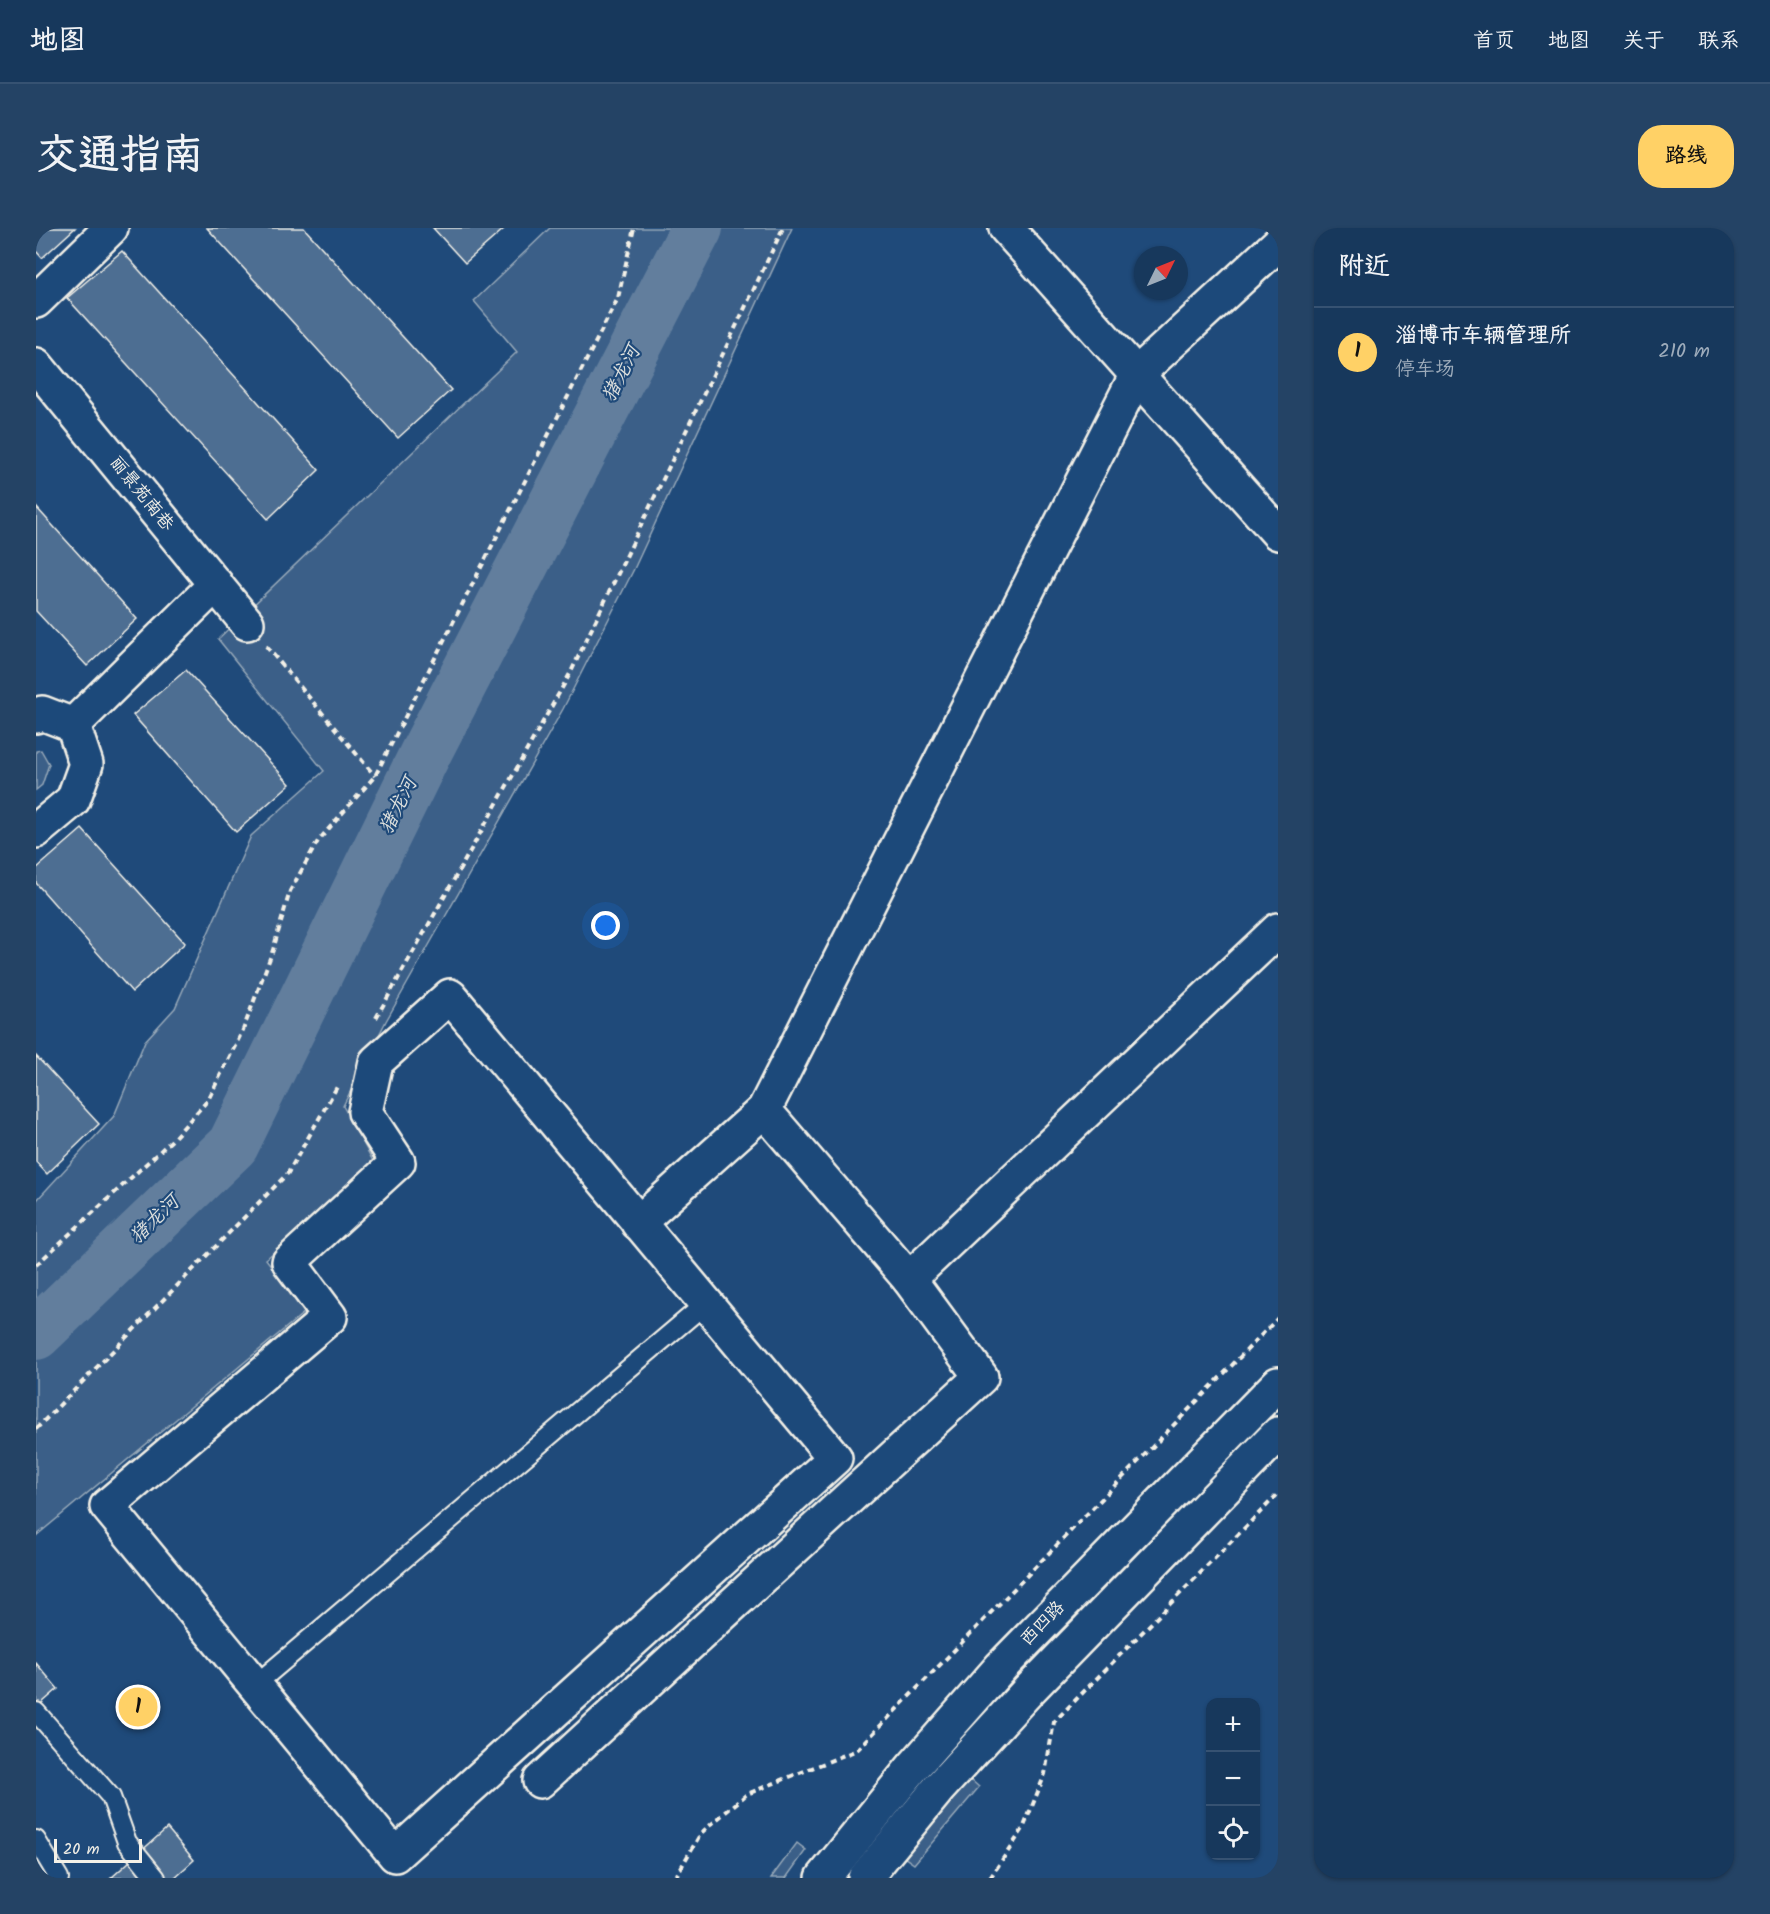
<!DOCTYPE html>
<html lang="zh">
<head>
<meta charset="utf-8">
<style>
  :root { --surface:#17385c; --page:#244365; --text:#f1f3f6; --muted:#9eacbb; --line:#365272; --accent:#ffd166 }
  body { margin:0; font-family:Kalam,"LXGW WenKai TC",sans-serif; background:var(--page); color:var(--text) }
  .controls { position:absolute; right:18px; bottom:18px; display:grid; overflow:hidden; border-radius:12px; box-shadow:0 2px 4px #0004 }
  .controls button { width:54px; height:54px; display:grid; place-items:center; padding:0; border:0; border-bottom:2px solid var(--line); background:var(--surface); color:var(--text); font:30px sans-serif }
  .compass { position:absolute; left:1098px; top:18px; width:54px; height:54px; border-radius:50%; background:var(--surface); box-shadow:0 2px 4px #0004; rotate:47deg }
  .scale { position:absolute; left:18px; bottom:15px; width:88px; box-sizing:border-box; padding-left:6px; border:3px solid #f4f1e8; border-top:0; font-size:16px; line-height:21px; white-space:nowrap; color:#f4f1e8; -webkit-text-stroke:4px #1f4a7a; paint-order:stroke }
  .you { position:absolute; left:570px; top:698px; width:21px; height:21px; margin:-15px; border:4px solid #fff; border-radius:50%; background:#1a73e8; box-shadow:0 0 0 9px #1a73e833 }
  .badge { display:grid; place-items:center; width:39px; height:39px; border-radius:50%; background:var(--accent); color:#111; font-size:20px; font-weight:700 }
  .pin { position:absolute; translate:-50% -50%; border:3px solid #fff; box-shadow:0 2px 6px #0006 }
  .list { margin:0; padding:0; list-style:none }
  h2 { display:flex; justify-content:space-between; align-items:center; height:78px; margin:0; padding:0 24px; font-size:26px }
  h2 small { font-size:20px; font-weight:400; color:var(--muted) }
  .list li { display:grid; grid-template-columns:39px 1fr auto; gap:18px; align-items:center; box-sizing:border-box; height:90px; padding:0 24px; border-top:2px solid var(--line) }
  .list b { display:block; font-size:22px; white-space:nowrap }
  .list p { margin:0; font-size:20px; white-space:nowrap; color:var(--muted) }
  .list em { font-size:20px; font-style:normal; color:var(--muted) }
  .icon { flex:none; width:33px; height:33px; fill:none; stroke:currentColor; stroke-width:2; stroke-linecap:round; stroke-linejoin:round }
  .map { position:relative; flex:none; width:1242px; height:1650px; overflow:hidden; border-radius:24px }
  header { display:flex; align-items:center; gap:36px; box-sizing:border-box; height:84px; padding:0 30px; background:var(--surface); border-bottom:2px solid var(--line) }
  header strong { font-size:28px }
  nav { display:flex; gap:33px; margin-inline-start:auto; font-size:21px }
  .intro { display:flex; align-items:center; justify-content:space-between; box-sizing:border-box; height:144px; padding:0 36px }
  h1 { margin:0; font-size:42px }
  .button { padding:15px 27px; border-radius:24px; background:var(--accent); color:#111; font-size:21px; font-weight:700 }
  main { display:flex; gap:36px; padding:0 36px }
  aside { flex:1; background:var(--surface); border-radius:24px; box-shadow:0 2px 4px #0004 }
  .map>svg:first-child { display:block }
</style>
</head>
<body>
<header>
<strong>地图</strong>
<nav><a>首页</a><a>地图</a><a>关于</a><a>联系</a></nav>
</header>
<div class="intro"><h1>交通指南</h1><a class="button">路线</a></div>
<main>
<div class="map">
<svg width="1242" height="1650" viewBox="0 0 1242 1650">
  <rect width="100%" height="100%" fill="#1f4a7a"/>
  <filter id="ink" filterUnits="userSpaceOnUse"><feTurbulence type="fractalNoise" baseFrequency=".0167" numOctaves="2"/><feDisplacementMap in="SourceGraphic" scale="12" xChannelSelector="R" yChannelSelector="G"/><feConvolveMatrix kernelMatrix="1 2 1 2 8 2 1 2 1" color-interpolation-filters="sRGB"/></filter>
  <g filter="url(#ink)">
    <g fill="#3a5f88" stroke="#97a8b8" stroke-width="1.5">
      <polygon points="514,0 756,0 598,341 527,481 350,793 307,878 338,935 230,1031 270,1083 0,1308 0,973 78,888 109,813 139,780 215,608 288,543 182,411 481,124 438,73"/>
      <polygon points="5,522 13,536 6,557 0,562 0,523"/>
      <polygon points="934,1551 943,1559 878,1636 868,1629"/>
      <polygon points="761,1615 770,1622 750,1650 735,1650"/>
    </g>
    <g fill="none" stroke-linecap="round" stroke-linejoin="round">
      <polyline stroke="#627e9d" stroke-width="52" points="0,1106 197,917 390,524 661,0"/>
    </g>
    <g fill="#4d6e92" stroke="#f4f1e8" stroke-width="1.5">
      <polygon points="0,0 39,0 6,30 0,23"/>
      <polygon points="171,0 268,0 415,162 362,210"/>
      <polygon points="397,0 469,0 429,35"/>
      <polygon points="86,23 283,242 232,291 31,70"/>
      <polygon points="0,279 101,391 51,438 0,383"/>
      <polygon points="150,442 254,556 200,604 97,487"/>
      <polygon points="46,601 149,715 96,764 0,655 0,641"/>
      <polygon points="0,828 63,896 11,946 0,934"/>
      <polygon points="0,1435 22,1461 0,1480"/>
      <polygon points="131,1600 158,1632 138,1650 75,1650"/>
    </g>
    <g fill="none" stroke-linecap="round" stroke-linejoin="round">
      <defs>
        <g id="lane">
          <polyline points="219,1457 669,1076"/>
          <polyline points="0,1484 75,1569 91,1614 120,1650"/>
          <polyline points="0,1612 23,1650"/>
        </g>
        <g id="street">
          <polyline points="970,0 1242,305"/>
          <polyline points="0,73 75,0"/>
          <polyline points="0,137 211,395"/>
          <polyline points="0,488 6,485 37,497"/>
          <polyline points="37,497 180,356"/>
          <polyline points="0,603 37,572 50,536 37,497"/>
          <polygon points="414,768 799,1230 359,1627 71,1278 294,1089 253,1034 362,934 329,884 340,834"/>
          <polyline points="728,882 873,1051 1242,702"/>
          <polyline points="602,995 728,882 1101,146 1242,16"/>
          <polyline points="504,1553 945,1149 873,1051"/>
        </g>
        <g id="secondary">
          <polyline points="787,1650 877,1539 965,1439 1242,1156"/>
          <polyline points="829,1650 903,1560 993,1462 1242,1206"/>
        </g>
      </defs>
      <use href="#lane" stroke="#f4f1e8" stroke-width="22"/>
      <use href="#street" stroke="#f4f1e8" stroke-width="38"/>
      <use href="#secondary" stroke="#f4f1e8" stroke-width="38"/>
      <g stroke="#f4f1e8" stroke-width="4" stroke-dasharray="6 4.5" stroke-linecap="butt">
        <polyline points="230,418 339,548"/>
        <polyline points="340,790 535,444 747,0"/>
        <polyline points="0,1037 135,913 172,872 207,802 237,722 254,663 282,613 339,548 582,70 598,0"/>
        <polyline points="0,1201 252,945 301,859"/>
        <polyline points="639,1650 665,1605 711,1566 821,1522 1242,1090"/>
        <polyline points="954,1650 987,1601 1009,1546 1018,1494 1242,1266"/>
      </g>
      <use href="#lane" stroke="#1f4a7a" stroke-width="18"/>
      <use href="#street" stroke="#1f4a7a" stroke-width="33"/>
      <use href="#secondary" stroke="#1f4a7a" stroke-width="33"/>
    </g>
  </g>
  <g text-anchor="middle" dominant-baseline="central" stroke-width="4.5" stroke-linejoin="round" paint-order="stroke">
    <g font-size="18" fill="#f4f1e8" stroke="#1f4a7a">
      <text transform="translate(105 266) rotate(51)">丽景苑南巷</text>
      <text transform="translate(1007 1396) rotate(-46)">西四路</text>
    </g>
    <g font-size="20" font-style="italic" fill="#dee0dd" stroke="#1f4a7a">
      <text transform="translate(586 146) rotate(-63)">猪龙河</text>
      <text transform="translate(363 578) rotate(-64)">猪龙河</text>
      <text transform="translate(119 992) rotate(-44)">猪龙河</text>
    </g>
  </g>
</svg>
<div class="controls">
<button>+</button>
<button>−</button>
<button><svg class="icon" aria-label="locate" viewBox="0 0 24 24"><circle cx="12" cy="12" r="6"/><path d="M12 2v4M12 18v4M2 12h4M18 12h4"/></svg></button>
</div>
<svg class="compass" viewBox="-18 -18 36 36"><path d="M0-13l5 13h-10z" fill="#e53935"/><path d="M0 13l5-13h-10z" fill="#9eacbb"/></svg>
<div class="scale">20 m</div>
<div class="you"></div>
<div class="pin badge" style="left:102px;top:1479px">1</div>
</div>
<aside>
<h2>附近<small></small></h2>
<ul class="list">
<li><span class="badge">1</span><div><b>淄博市车辆管理所</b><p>停车场</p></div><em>210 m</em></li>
</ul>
</aside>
</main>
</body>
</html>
